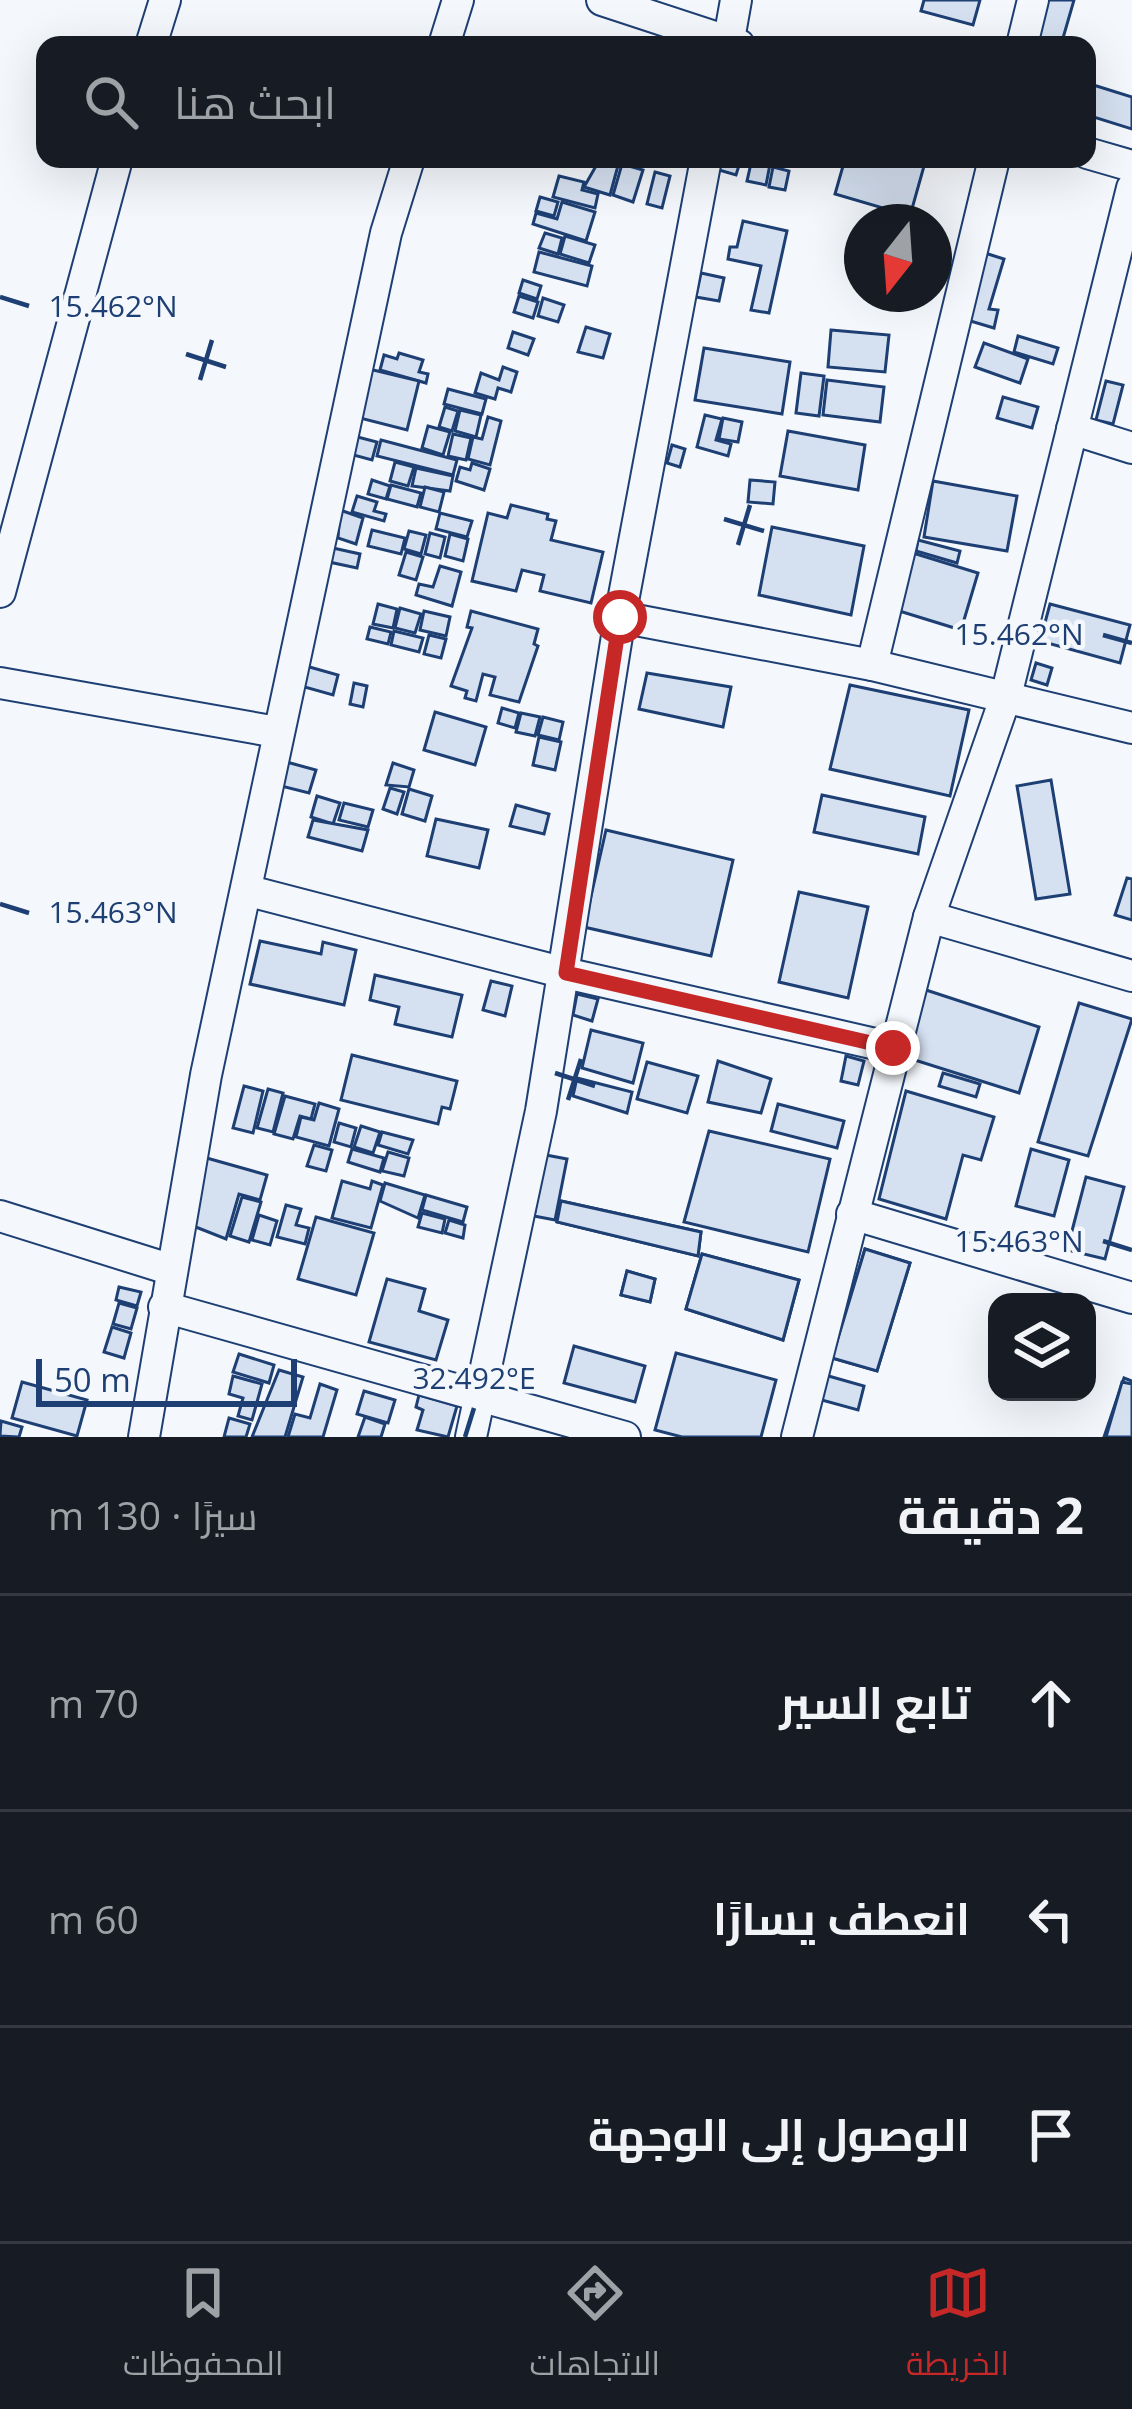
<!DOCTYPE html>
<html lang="ar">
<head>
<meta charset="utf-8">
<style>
  :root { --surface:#171b24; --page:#242831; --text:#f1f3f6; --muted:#9ea1a6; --line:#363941; --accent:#c62828 }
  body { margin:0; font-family:"Open Sans",Cairo,sans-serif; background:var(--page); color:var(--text); direction:rtl }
  .controls { position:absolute; right:36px; bottom:36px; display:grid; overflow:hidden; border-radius:24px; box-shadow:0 12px 48px #0002 }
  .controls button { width:108px; height:108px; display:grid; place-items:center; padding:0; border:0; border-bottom:3px solid var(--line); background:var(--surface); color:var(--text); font:60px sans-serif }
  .compass { position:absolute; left:844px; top:204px; width:108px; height:108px; border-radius:50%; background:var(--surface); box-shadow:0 12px 48px #0002; rotate:197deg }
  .scale { position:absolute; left:36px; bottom:30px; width:261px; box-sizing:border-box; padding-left:12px; border:6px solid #1d3f73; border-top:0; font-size:33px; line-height:42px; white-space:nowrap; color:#1d3f73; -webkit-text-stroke:9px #f4f7fb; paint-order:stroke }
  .stop { position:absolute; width:36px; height:36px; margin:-27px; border:9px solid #c62828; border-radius:50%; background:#fff }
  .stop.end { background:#c62828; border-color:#fff; box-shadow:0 3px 12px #0008 }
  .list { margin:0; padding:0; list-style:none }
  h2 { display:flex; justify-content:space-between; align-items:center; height:156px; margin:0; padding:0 48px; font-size:51px }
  h2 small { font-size:39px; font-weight:400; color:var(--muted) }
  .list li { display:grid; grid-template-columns:78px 1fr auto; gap:36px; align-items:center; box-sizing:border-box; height:216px; padding:0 48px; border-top:3px solid var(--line) }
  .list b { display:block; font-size:45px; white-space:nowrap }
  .list em { font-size:39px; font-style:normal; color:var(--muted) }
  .icon { flex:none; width:66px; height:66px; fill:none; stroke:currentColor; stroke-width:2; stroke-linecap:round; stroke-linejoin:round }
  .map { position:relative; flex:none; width:1132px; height:1437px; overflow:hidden; direction:ltr }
  .search { position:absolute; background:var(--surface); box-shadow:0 12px 48px #0002; left:36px; right:36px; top:36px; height:132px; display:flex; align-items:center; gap:30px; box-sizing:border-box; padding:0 42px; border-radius:24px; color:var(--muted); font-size:45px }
  .sheet { height:804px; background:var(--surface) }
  nav { display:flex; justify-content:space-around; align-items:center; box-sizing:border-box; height:168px; border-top:3px solid var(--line); background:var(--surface); font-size:33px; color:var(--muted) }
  nav a { display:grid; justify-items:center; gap:6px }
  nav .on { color:var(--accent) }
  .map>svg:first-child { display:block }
</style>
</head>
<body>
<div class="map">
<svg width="1132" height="1437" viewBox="0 0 1132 1437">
  <rect width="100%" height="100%" fill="#f4f7fb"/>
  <g fill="#d5e0f0" stroke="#1d3f73" stroke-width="3">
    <polygon points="924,0 980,0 973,25 921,11"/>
    <polygon points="1047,0 1074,0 1061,45 1034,45"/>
    <polygon points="1087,83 1132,97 1132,129 1087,115"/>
    <polygon points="600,159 619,162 610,195 584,187"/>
    <polygon points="723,159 741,159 736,175 719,170"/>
    <polygon points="752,159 771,159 766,185 747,181"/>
    <polygon points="845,159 926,159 910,216 835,194"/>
    <polygon points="622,164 643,170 633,202 613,195"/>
    <polygon points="773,167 789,171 785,190 769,187"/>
    <polygon points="655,172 670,176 662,208 647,204"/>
    <polygon points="559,176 584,182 582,190 598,194 595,208 553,197"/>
    <polygon points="540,197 558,202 554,216 536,211"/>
    <polygon points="562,202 595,212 586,241 533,224 536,213 557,219"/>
    <polygon points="743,221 787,231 769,313 751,310 761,266 728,259 730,247 737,247"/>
    <polygon points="545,233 562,238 558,254 539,248"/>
    <polygon points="565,236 595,245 589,263 560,254"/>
    <polygon points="539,252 592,266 587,286 534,272"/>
    <polygon points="985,253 1004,259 989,309 998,310 994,328 967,320"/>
    <polygon points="701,273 724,278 719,301 696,297"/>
    <polygon points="523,280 541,286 537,299 519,293"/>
    <polygon points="519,296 538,302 533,318 514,312"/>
    <polygon points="543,298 564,305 558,322 538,316"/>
    <polygon points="586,327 610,334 603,358 578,352"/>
    <polygon points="831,330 889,335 885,372 828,367"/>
    <polygon points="513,332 534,339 528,355 508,348"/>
    <polygon points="1018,336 1058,348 1053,364 1014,352"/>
    <polygon points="984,343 1028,359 1020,383 975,367"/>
    <polygon points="704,348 790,362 782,414 695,400"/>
    <polygon points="399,353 423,360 419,372 428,374 426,383 380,370 384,355 397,359"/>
    <polygon points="503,367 517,372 511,392 498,388 495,399 475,393 481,373 499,380"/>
    <polygon points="365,368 419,381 407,430 352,416"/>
    <polygon points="801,373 824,376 819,416 796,413"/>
    <polygon points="827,380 884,387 880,422 823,415"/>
    <polygon points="1106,381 1123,385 1113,424 1096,420"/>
    <polygon points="448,389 486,399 482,414 444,404"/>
    <polygon points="1003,397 1038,407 1032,428 997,418"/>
    <polygon points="445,407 458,411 452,431 439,427"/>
    <polygon points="460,410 481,415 476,437 455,431"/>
    <polygon points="705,415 722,419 716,440 731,444 728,456 697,447"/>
    <polygon points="488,417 501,421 490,465 468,459 473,437 482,439"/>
    <polygon points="723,418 742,422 738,442 719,439"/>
    <polygon points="428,426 450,432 443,455 422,448"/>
    <polygon points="788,431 865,445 858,490 780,476"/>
    <polygon points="453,434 471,438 466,460 448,456"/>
    <polygon points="350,435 377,442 372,460 346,453"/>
    <polygon points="381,440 457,460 453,475 377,456"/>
    <polygon points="672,445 685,449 680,467 667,463"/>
    <polygon points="395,462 414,467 408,486 390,481"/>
    <polygon points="472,463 490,469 484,490 456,481 460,467 470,470"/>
    <polygon points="416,468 453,476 450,491 412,486"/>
    <polygon points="372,480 390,486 386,499 368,494"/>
    <polygon points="750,480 775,482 773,504 748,502"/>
    <polygon points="933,481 1017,496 1007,551 924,537"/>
    <polygon points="391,485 421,493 417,507 387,499"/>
    <polygon points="425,487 444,492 439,512 420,507"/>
    <polygon points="357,496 377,502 374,511 386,514 384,521 352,512"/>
    <polygon points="511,505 548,514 547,519 556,521 551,540 603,552 591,603 540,591 544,575 522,570 516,591 472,581 488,513 507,518"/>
    <polygon points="340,510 363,518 356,544 338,538"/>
    <polygon points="440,513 472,521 467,537 436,529"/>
    <polygon points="772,527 864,546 851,615 759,595"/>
    <polygon points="372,530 405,538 401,554 368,546"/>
    <polygon points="409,531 426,535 421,554 404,549"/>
    <polygon points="430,533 445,537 440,558 425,554"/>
    <polygon points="450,534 468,539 463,561 445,556"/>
    <polygon points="918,540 960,551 957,563 916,551"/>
    <polygon points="333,548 360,554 357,568 329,562"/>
    <polygon points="406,552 423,557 416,580 399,575"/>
    <polygon points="913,553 978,573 961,630 896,610"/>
    <polygon points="440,566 461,572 452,606 416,595 419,584 433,587"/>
    <polygon points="378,604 397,609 393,628 373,624"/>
    <polygon points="1050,604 1130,625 1120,663 1040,641"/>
    <polygon points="400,608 421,614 415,633 395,628"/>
    <polygon points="424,611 450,617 446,636 420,630"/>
    <polygon points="471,611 538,629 534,644 538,646 519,702 490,695 495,677 483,674 476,701 465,698 467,691 451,686 472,628 467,627"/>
    <polygon points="370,627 391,632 388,644 367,639"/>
    <polygon points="394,631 423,638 419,652 391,645"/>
    <polygon points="429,635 446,639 441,658 424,654"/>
    <polygon points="1036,663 1052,668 1047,685 1031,680"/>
    <polygon points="306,666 338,675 333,695 301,686"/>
    <polygon points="647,673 731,687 723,727 639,709"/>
    <polygon points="354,683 367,686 363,707 350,704"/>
    <polygon points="850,685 969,710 950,796 830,769"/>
    <polygon points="502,708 519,713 515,728 498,723"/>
    <polygon points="435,712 486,727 475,765 424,750"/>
    <polygon points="521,713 540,717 535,736 516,732"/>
    <polygon points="543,717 563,722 559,740 538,735"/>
    <polygon points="539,737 561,742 555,770 533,765"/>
    <polygon points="283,761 316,770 309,793 277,785"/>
    <polygon points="393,763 414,770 409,787 386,785"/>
    <polygon points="1051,780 1070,894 1036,899 1017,786"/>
    <polygon points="390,788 404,792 397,814 383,809"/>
    <polygon points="409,789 432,796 425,821 402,814"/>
    <polygon points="822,795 925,817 918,854 814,832"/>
    <polygon points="317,796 340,803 333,824 311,817"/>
    <polygon points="344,803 373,810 368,827 339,820"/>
    <polygon points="516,805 549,814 544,834 510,826"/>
    <polygon points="436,819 488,830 479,868 427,856"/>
    <polygon points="313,820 368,830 362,851 308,837"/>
    <polygon points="606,830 733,860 711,956 584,927"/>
    <polygon points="1127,878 1132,879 1132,920 1115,915"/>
    <polygon points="799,892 868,907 848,998 779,982"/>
    <polygon points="260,941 321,954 323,942 356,950 344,1005 250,984"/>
    <polygon points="375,975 462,995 452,1037 395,1024 399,1007 370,1000"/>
    <polygon points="491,981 512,986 505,1016 483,1010"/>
    <polygon points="923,989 1039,1027 1019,1093 902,1056"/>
    <polygon points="577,994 598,999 592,1021 573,1015"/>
    <polygon points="1079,1003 1132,1019 1088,1156 1038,1142"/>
    <polygon points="591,1030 643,1043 633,1083 582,1068"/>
    <polygon points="352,1055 457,1081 450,1109 442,1107 438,1124 341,1100"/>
    <polygon points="846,1056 864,1061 858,1085 841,1081"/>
    <polygon points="718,1061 771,1079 761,1113 708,1102"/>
    <polygon points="647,1062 698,1076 687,1113 637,1099"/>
    <polygon points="943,1073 980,1084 976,1097 939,1086"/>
    <polygon points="577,1078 632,1092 627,1113 573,1096"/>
    <polygon points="244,1086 263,1091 253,1133 233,1128"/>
    <polygon points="268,1089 283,1093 273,1132 257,1128"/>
    <polygon points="906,1091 994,1117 981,1160 963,1155 946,1219 879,1199"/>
    <polygon points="285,1096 315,1104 311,1119 300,1116 293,1139 274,1134"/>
    <polygon points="319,1103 339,1109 329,1146 296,1137 301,1117 314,1120"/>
    <polygon points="778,1104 844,1121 837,1148 771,1131"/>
    <polygon points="339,1123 356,1128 351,1147 334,1142"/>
    <polygon points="361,1126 380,1132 373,1153 354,1147"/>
    <polygon points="709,1131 830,1159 808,1252 684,1222"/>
    <polygon points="382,1132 413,1140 408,1154 378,1145"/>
    <polygon points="314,1145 332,1150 326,1171 307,1166"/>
    <polygon points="352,1149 384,1158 380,1172 348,1162"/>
    <polygon points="1031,1149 1069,1160 1054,1216 1016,1206"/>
    <polygon points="388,1152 409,1158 404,1176 382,1171"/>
    <polygon points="196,1155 267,1175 260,1200 239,1194 226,1239 178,1220"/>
    <polygon points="546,1155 567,1159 555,1220 534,1216"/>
    <polygon points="1086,1177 1124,1187 1105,1259 1067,1250"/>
    <polygon points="342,1181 370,1189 372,1181 383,1185 371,1228 332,1218"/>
    <polygon points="385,1183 425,1195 418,1218 380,1201"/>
    <polygon points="426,1195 467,1207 463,1222 422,1210"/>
    <polygon points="242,1197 261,1202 249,1242 230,1236"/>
    <polygon points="561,1201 701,1232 698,1256 557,1222"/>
    <polygon points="561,1201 701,1232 698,1256 557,1222"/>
    <polygon points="286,1205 301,1209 296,1225 309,1228 305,1244 277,1237"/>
    <polygon points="422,1213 445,1219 442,1233 418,1227"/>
    <polygon points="259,1215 277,1221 270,1245 252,1240"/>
    <polygon points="316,1217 374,1233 356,1295 298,1279"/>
    <polygon points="449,1220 465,1225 463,1238 445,1233"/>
    <polygon points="865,1249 910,1263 877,1371 832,1358"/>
    <polygon points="865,1249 910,1263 877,1371 832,1358"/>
    <polygon points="702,1254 799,1280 783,1340 686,1309"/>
    <polygon points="702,1254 799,1280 783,1340 686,1309"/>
    <polygon points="627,1271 655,1279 650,1302 621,1295"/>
    <polygon points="627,1271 655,1279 650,1302 621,1295"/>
    <polygon points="387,1279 425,1289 419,1311 448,1320 436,1360 369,1342"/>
    <polygon points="119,1287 141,1292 137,1306 116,1300"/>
    <polygon points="119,1303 137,1308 131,1329 113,1324"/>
    <polygon points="112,1327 131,1333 124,1358 104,1352"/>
    <polygon points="574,1346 645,1366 635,1402 564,1383"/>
    <polygon points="676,1353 776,1380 761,1437 682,1437 655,1430"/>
    <polygon points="239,1354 274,1365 269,1383 233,1372"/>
    <polygon points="279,1370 303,1377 285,1437 252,1437"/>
    <polygon points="825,1375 864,1386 858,1410 818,1399"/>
    <polygon points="233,1376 262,1384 252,1420 238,1416 243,1398 229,1394"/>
    <polygon points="1124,1378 1132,1381 1132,1437 1104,1437"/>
    <polygon points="22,1382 87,1400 77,1436 12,1418"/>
    <polygon points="1122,1382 1132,1384 1132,1437 1106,1437"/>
    <polygon points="320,1384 337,1390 323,1437 288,1437 295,1414 310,1418"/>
    <polygon points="364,1391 395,1400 388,1423 357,1414"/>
    <polygon points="419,1395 457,1406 448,1437 417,1430 423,1410 416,1407"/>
    <polygon points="365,1417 385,1424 381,1437 358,1437"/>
    <polygon points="229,1418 250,1424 246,1437 224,1437"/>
    <polygon points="1,1421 22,1427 19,1437 0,1436"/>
  </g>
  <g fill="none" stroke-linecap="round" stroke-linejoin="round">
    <defs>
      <g id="street">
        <polyline points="602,0 739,45"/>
        <polyline points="151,45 165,0"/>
        <polyline points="444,45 458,0"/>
        <polyline points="728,45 736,0"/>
        <polyline points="1022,45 1033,0"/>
        <polyline points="1087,153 1132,166"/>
        <polyline points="1072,429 1132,448"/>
        <polyline points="0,592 117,159"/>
        <polyline points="620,617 872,665 1132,728"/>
        <polyline points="872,665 994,159"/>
        <polyline points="0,683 277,732"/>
        <polyline points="249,891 565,973 893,1048"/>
        <polyline points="929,917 1132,976"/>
        <polyline points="852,1214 1132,1298"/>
        <polyline points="0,1216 169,1269"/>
        <polyline points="164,1307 625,1437"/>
        <polyline points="144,1437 206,1075 386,233 409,159"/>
        <polyline points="471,1437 541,1111 620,617 706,159"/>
        <polyline points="797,1437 929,917 1006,696 1132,188"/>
      </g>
    </defs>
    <use href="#street" stroke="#1d3f73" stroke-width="34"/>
    <use href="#street" stroke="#f4f7fb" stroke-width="30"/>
  </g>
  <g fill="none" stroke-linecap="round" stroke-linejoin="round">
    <polyline stroke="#c62828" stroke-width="15" points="620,617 566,973 893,1048"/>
  </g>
  <path fill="none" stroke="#1d3f73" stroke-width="4.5" d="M 0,297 L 29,306M 186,354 L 226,367M 200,380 L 212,340M 724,519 L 764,531M 738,545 L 750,505M 1103,635 L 1132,643M 0,904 L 29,913M 555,1073 L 595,1086M 568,1100 L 581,1059M 1103,1241 L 1132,1250M 465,1437 L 474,1408"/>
  <g font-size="30" text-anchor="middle" fill="#1d3f73" stroke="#f4f7fb" stroke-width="9" stroke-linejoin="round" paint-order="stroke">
    <text x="113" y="317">15.462°N</text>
    <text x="1019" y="645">15.462°N</text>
    <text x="113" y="923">15.463°N</text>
    <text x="1019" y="1252">15.463°N</text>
    <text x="474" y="1389">32.492°E</text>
  </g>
</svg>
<div class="controls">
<button><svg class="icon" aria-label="layers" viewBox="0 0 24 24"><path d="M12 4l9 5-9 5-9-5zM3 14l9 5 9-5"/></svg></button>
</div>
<svg class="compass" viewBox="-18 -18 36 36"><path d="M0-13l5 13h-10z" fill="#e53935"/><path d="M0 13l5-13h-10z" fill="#9ea1a6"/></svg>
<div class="scale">50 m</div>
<div class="stop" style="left:620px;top:617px"></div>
<div class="stop end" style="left:893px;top:1048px"></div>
<div class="search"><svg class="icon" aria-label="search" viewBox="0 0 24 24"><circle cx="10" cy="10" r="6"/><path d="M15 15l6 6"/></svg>ابحث هنا</div>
</div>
<section class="sheet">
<h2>2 دقيقة<small>سيرًا · 130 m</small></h2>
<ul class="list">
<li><svg class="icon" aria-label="ahead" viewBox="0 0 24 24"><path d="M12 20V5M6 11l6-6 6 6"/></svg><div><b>تابع السير</b></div><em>70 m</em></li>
<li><svg class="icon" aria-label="left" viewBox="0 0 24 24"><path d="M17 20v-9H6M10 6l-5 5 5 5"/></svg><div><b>انعطف يسارًا</b></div><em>60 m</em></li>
<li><svg class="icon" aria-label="arrive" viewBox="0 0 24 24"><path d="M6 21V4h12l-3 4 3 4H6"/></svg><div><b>الوصول إلى الوجهة</b></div></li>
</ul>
</section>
<nav>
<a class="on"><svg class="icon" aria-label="map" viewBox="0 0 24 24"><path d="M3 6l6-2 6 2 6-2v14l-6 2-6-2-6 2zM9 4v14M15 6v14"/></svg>الخريطة</a>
<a><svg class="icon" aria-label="directions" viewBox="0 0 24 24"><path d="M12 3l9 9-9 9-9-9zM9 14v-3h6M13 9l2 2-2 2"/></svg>الاتجاهات</a>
<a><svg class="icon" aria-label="saved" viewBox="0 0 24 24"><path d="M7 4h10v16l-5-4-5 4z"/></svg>المحفوظات</a>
</nav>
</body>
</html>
